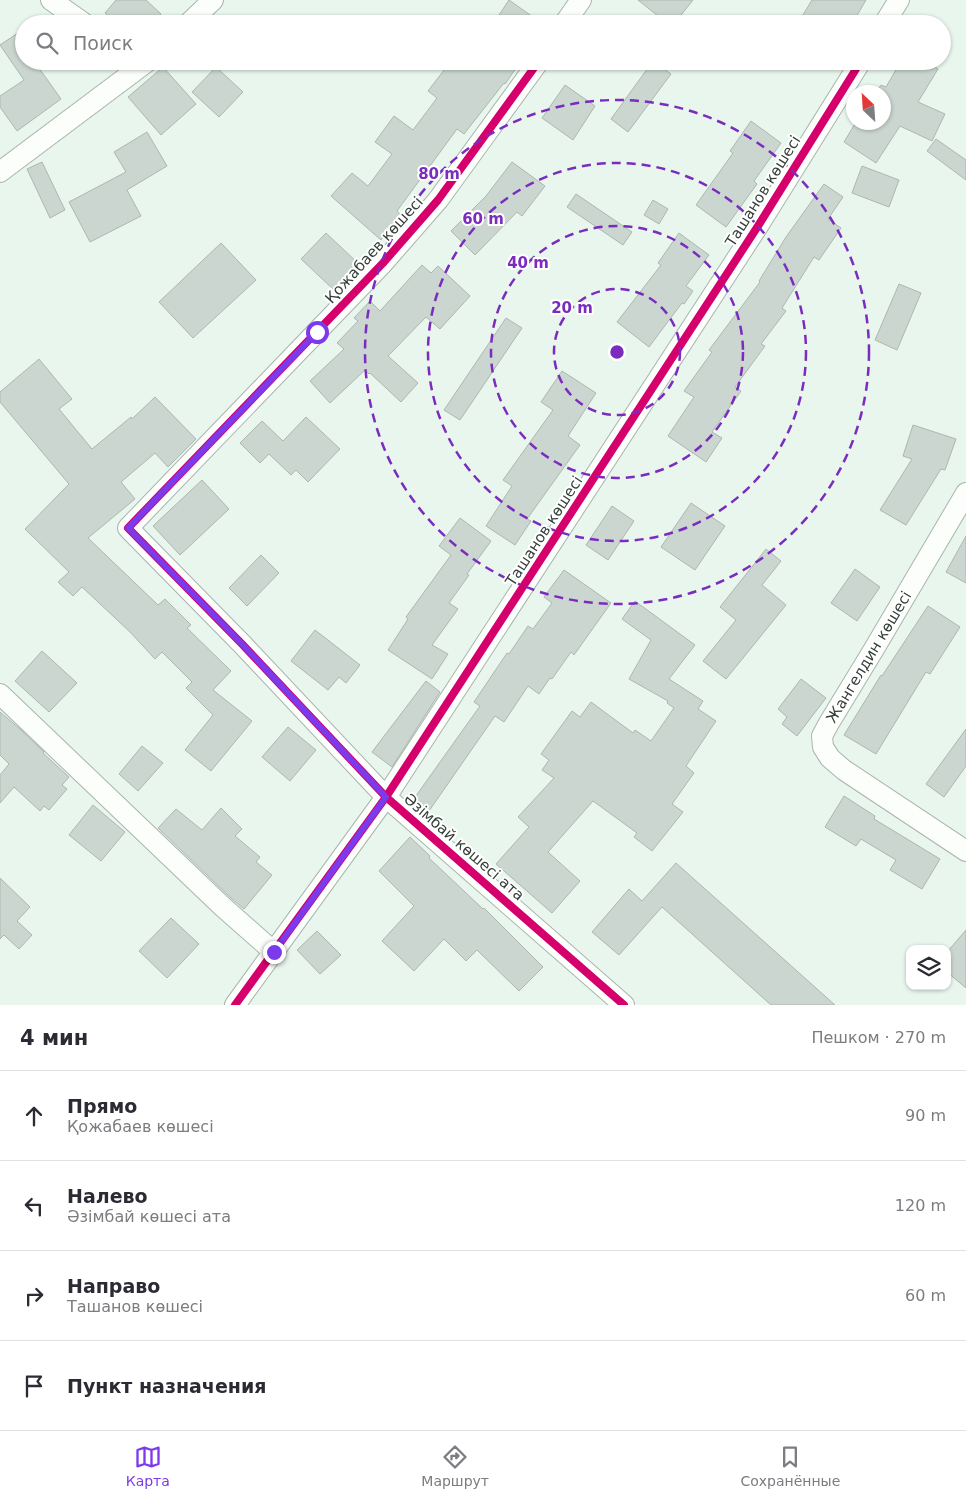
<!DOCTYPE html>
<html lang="ru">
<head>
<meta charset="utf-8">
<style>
  :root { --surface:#fff; --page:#f2f2f3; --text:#2b2b33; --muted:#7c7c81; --line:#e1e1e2; --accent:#7c3aed }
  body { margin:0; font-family:"DejaVu Sans",sans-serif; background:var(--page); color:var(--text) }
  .controls { position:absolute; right:15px; bottom:15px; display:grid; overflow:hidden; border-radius:10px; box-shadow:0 1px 4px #0004 }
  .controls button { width:45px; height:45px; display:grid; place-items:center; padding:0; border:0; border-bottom:1px solid var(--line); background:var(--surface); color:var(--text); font:25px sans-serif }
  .compass { position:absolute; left:846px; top:85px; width:45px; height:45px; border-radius:50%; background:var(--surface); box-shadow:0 1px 4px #0004; rotate:335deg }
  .stop { position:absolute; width:15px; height:15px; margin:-11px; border:4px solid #7c3aed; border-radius:50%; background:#fff }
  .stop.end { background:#7c3aed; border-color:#fff; box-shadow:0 1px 5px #0008 }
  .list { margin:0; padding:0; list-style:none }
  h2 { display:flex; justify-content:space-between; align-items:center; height:65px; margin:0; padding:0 20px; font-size:21px }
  h2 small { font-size:16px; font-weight:400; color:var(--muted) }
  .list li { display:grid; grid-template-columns:32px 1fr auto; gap:15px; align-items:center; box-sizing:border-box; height:90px; padding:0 20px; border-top:1px solid var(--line) }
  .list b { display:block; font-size:19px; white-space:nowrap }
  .list p { margin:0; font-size:16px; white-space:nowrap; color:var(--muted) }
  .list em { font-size:16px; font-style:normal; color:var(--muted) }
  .icon { flex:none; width:28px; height:28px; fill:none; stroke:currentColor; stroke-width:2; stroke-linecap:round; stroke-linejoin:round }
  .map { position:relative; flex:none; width:966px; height:1005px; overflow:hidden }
  .search { position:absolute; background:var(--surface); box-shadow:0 1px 4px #0004; left:15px; right:15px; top:15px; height:55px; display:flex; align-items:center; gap:12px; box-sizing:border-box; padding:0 18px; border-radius:28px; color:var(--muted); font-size:19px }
  .sheet { height:425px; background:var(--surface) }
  nav { display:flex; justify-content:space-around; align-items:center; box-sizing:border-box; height:70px; border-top:1px solid var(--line); background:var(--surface); font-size:14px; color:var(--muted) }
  nav a { display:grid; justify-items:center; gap:2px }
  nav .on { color:var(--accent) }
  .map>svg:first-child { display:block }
</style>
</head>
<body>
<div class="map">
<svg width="966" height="1005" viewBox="0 0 966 1005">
  <rect width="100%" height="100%" fill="#e8f6ed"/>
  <g fill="#cad6cf" stroke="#acb7b0">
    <polygon points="116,0 146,0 161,14 153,24 118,24 105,13"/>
    <polygon points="509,0 543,24 493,24"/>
    <polygon points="638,0 693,0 674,24 668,24"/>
    <polygon points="812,0 866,0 852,24 810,24 801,18"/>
    <polygon points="24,29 24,61 34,61 61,99 17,131 0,107 0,96 24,80 0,45"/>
    <polygon points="451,61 521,61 505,84 504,83 464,134 457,129 397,211 402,216 381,240 331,196 352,173 368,186 392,154 375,142 394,116 413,130 437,98 428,91"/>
    <polygon points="653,61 671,74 628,132 611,119"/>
    <polygon points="901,61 939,61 935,67 938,69 918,102 945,114 932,141 900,126 876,163 844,142 856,122 884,122 884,92 876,92 881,85 886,87"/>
    <polygon points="163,67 196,104 161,135 128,97"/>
    <polygon points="216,67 243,92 219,117 192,92"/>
    <polygon points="565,85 595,106 573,140 542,118"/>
    <polygon points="751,121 781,143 754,181 757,184 726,227 696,205 733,153 730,151"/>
    <polygon points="147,132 167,166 127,190 141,216 90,242 69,202 126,172 114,152"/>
    <polygon points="936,139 966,160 966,180 927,151"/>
    <polygon points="42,162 65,210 50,218 27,169"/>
    <polygon points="512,162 545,186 522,216 517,212 475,255 451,231 486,196"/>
    <polygon points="862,166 899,180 889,207 852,193"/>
    <polygon points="824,184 843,197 828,219 841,228 819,260 814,257 782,308 786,311 761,344 765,346 735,387 741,391 712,432 722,438 706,462 668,436 694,397 684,391 712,352 709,350 760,282 759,281 786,237"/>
    <polygon points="576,194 632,232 623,245 567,207"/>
    <polygon points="653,200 668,209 659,224 644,215"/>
    <polygon points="326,233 360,265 335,291 301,259"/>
    <polygon points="679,233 709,255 686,286 693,291 684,304 682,303 649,347 617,322 661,265 658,263"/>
    <polygon points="221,243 256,280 193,338 159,302"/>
    <polygon points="422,265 431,273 438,266 470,296 440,329 426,317 388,356 418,383 401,402 370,373 369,374 365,370 330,403 310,381 344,349 337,343 358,321 354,318 370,301 380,311"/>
    <polygon points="899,284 921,293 897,350 875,340"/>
    <polygon points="506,318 522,328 460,420 444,410"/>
    <polygon points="39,359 72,399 59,409 92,449 131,417 132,419 155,397 196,439 168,467 155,453 121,482 135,499 88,538 158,605 165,599 191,625 187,628 231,671 213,690 252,721 211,771 185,750 213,715 186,688 192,682 162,652 155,659 130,632 82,587 73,596 58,582 69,572 25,529 69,484 0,402 0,392"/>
    <polygon points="562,371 596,393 568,436 580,445 527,519 531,521 515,545 486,526 512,486 503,480 553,410 541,402"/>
    <polygon points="306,417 340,449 308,482 296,470 291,475 269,454 260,463 240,443 262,421 283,441"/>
    <polygon points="913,425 956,439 945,470 941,469 906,525 880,510 912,459 903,456"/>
    <polygon points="202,480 229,509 180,555 153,526"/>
    <polygon points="691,503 725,526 695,570 661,547"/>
    <polygon points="612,506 634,521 608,560 586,545"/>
    <polygon points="460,518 491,541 467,574 469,575 449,603 458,609 432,645 448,654 432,679 388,650 408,619 406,617 451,555 439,546"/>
    <polygon points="966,536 966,583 946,572"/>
    <polygon points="766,549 781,561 762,585 786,605 726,679 703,661 736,620 720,607"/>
    <polygon points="261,555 279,573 247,606 229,588"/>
    <polygon points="855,569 880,587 857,621 831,603"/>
    <polygon points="564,570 611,603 574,655 571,652 552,679 550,678 539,694 528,686 504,722 495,716 429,811 413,800 480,706 474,702 507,653 509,654 528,626 533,629 552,603 544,597"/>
    <polygon points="635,601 695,645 669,679 703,701 698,709 716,721 686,766 694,773 672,804 683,812 652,851 634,837 637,833 593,801 548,852 580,881 552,913 496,864 529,827 518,817 554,778 542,770 549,760 541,754 572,711 580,717 591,702 633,733 635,730 651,741 674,708 667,703 668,701 629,679 651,640 622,619"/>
    <polygon points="928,606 960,627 930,674 926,672 876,754 844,735 881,675 882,676"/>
    <polygon points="315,630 360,665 346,683 339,677 328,690 291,661"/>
    <polygon points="42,651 77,683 49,712 15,681"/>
    <polygon points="801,679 826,698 797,736 782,724 787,717 778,709"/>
    <polygon points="426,681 440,692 392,767 372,752"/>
    <polygon points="0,712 21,730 44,752 43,753 69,777 62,785 67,789 49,810 44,806 40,811 14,787 0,803 0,775 9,764 0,755"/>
    <polygon points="288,727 316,750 290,781 262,757"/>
    <polygon points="966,729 966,766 944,797 926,784"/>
    <polygon points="142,746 163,763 138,791 119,774"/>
    <polygon points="844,796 875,816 874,819 940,859 922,889 890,870 896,860 861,839 856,846 825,827"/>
    <polygon points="93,805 125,832 101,861 69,835"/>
    <polygon points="221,808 242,829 235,836 260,857 256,862 272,875 244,909 231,898 158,828 176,809 202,830"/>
    <polygon points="410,837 430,856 429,858 483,909 484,908 543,967 519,991 477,950 466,961 444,939 414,971 382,941 414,906 379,871"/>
    <polygon points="676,863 835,1005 771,1005 662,907 619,955 592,932 629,889 642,901"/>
    <polygon points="0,878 30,907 17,921 32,935 19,949 4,935 0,939"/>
    <polygon points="171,918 199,944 167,978 139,951"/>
    <polygon points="966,930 966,988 947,972 947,952"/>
    <polygon points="317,931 341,955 320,974 297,950"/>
  </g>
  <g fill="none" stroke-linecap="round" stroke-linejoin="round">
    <defs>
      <g id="minor">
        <polyline points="51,0 85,24"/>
        <polyline points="188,24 213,0"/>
        <polyline points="564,24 581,0"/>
        <polyline points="884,24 899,0"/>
        <polyline points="539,61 438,200 383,263 128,528 242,644 386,797 624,1005"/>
        <polyline points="0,172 148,61"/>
        <polyline points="966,493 874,649 829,723 822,736 823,747 830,758 844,770 966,851"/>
        <polyline points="0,694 223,907 274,952"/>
        <polyline points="235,1005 386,797 758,226 861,61"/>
      </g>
    </defs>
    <use href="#minor" stroke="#a9b4ad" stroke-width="22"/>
    <use href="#minor" stroke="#fcfefc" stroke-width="20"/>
    <defs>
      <g id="cycleway">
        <polyline points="539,61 438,200 383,263 128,528 242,644 386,797 624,1005"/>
        <polyline points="235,1005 386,797 758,226 861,61"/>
      </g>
    </defs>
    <use href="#cycleway" stroke="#fff" stroke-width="11"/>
    <use href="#cycleway" stroke="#d6006c" stroke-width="8"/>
  </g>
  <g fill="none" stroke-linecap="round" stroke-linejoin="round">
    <polyline stroke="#7c3aed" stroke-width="6" points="274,952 386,797 242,644 128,528 317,332"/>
  </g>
  <g fill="none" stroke="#7b2cbf" stroke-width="2.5" stroke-dasharray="9 6">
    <circle cx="617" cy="352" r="63"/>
    <circle cx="617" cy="352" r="126"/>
    <circle cx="617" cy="352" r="189"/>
    <circle cx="617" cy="352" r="252"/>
  </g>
  <g text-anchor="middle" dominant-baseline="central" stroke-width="4" stroke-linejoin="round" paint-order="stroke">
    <g font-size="15" fill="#353f39" stroke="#fff">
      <text transform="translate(763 191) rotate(-58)">Ташанов көшесі</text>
      <text transform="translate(374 250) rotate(-48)">Қожабаев көшесі</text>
      <text transform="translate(544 531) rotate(-57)">Ташанов көшесі</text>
      <text transform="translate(869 657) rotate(-59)">Жангелдин көшесі</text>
      <text transform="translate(464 847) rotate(41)">Әзімбай көшесі ата</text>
    </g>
  </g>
  <circle cx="617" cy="352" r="8" fill="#7b2cbf" stroke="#fff" stroke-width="2.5"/>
  <g font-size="15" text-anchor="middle" font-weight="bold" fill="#7b2cbf" stroke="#fff" stroke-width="4" stroke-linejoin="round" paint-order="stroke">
    <text x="439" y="179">80 m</text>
    <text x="483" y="224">60 m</text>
    <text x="528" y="268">40 m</text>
    <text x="572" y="313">20 m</text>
  </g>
</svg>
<div class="controls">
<button><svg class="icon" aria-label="layers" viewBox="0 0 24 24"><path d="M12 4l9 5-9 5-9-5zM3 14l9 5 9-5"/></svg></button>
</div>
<svg class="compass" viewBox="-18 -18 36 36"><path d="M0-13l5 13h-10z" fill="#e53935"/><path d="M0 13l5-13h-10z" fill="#7c7c81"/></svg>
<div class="stop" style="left:317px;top:332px"></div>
<div class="stop end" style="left:274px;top:952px"></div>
<div class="search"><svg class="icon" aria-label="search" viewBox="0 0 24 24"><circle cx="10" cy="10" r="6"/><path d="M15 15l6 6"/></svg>Поиск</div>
</div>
<section class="sheet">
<h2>4 мин<small>Пешком · 270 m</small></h2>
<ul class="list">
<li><svg class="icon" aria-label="ahead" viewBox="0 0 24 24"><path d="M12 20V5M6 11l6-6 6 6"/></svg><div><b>Прямо</b><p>Қожабаев көшесі</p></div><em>90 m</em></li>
<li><svg class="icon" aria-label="left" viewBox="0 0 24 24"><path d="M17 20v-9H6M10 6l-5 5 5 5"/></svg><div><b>Налево</b><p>Әзімбай көшесі ата</p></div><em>120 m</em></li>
<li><svg class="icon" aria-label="right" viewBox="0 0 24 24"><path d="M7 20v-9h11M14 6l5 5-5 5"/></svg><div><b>Направо</b><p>Ташанов көшесі</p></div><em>60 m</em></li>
<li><svg class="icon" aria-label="arrive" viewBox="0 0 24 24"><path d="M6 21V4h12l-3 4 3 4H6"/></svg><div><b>Пункт назначения</b></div></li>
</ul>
</section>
<nav>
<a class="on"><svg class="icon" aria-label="map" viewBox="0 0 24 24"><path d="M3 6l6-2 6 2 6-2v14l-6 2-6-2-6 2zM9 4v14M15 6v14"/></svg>Карта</a>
<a><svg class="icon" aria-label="directions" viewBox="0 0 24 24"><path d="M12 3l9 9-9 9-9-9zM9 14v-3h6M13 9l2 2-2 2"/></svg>Маршрут</a>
<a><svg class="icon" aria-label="saved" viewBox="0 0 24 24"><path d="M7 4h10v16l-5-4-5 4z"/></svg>Сохранённые</a>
</nav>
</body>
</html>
